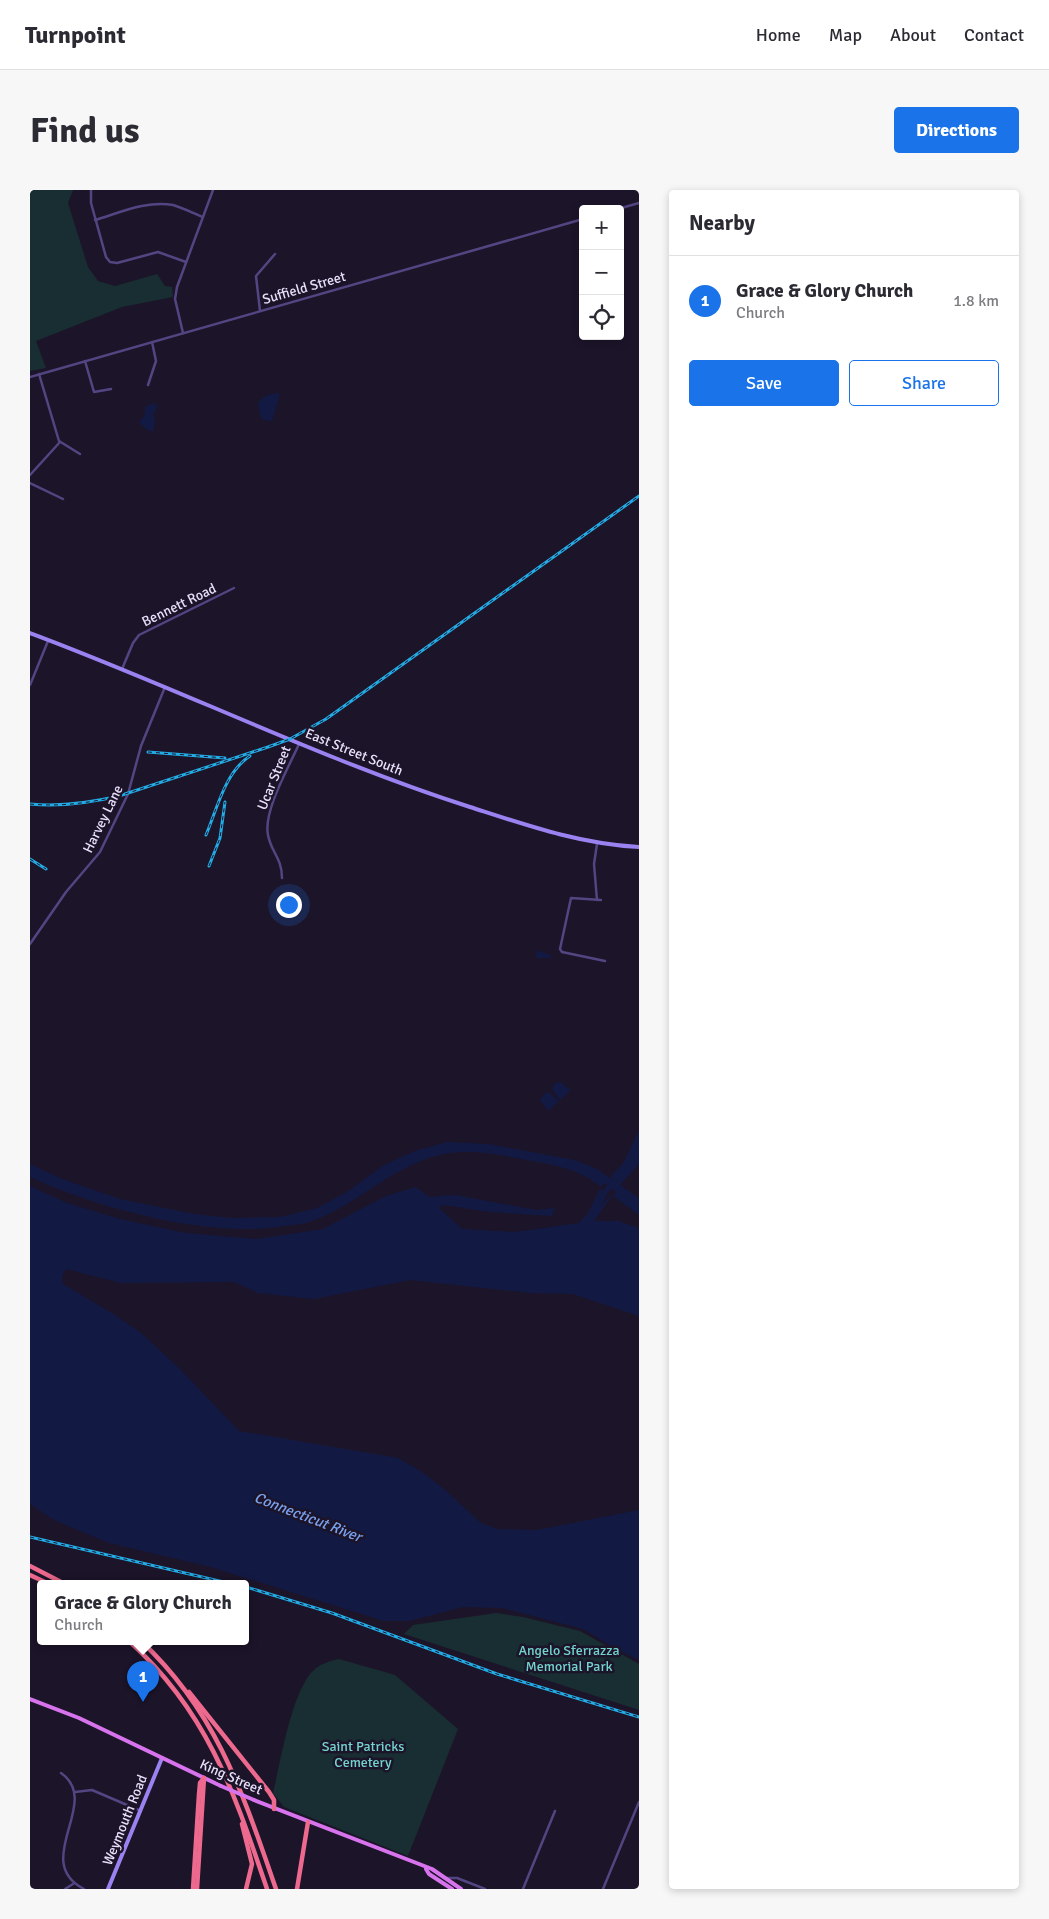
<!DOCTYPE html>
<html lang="en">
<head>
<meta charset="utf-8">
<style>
  :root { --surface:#fff; --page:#f7f7f7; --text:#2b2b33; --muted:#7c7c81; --line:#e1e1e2; --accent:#1a73e8 }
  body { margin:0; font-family:Signika,sans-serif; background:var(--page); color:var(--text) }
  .controls { position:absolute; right:15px; top:15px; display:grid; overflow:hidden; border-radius:5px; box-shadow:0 2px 8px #0003 }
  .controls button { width:45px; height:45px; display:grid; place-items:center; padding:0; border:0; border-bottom:1px solid var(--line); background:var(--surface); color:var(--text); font:25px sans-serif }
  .you { position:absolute; left:258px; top:714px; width:18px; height:18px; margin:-12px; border:4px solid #fff; border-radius:50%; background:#1a73e8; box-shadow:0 0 0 8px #1a73e833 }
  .badge { display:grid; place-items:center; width:32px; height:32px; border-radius:50%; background:var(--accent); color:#fff; font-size:16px; font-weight:700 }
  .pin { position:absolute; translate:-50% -41px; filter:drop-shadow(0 1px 2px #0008) }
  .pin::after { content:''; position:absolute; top:26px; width:18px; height:15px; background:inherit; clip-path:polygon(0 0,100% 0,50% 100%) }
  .popup { position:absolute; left:7px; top:1390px; width:212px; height:65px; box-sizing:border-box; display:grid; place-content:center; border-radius:5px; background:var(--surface); filter:drop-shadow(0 1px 4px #0005); font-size:16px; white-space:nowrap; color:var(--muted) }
  .popup b { font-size:19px; color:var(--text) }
  .popup::after { content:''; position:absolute; left:50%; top:100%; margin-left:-10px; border:10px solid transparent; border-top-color:var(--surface) }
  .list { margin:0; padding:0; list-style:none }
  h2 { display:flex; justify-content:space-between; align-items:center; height:65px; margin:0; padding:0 20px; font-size:21px }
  h2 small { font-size:16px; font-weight:400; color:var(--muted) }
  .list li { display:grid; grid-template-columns:32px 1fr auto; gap:15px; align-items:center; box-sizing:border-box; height:90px; padding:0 20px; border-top:1px solid var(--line) }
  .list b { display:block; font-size:19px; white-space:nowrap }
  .list p { margin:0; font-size:16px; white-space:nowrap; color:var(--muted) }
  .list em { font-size:16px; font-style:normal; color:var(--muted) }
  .actions { display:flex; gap:10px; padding:15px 20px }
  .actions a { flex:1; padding:11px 0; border:1px solid var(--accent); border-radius:5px; text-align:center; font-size:18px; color:var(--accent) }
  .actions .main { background:var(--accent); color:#fff }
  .icon { flex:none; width:28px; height:28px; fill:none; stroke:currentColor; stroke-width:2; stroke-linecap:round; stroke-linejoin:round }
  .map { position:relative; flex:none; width:609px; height:1699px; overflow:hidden; border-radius:5px }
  header { display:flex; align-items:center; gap:30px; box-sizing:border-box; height:70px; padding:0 25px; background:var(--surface); border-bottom:1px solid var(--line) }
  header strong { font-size:24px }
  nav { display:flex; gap:28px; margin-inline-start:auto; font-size:18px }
  .intro { display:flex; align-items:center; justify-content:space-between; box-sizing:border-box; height:120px; padding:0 30px }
  h1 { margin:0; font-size:35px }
  .button { padding:12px 22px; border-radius:5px; background:var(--accent); color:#fff; font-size:18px; font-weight:700 }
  main { display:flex; gap:30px; padding:0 30px }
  aside { flex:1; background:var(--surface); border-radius:5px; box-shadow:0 2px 8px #0003 }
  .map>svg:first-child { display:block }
</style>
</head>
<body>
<header>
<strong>Turnpoint</strong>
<nav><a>Home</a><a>Map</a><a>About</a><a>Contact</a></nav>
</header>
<div class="intro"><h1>Find us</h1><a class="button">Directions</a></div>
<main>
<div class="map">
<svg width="609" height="1699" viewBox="0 0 609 1699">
  <rect width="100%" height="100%" fill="#1c1429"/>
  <g fill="#182e32">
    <polygon points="0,0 43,0 38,13 58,77 68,91 85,96 127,84 135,96 142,97 143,107 92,117 6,151 16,178 0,181"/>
    <polygon points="466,1423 493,1427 550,1441 609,1474 609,1520 374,1444 383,1435"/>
    <path d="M 309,1469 L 365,1485 L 428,1539 L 378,1666 L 254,1617 L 243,1603 C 250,1574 262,1499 284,1480 C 292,1473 300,1471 309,1469 Z"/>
  </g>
  <g fill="#121a44">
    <polygon points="247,203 250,204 242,231 231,229 228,213 235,206"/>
    <polygon points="123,213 128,216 123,225 125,231 123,242 116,239 109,232 115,225 115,217"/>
    <polygon points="507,760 520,765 522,768 506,768"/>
    <polygon points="530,892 541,900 530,910 522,899 524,894"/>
    <polygon points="518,902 529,911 518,921 510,910 513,905"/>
    <path d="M 609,940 L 609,974 L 590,995 L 609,1008 L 609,1025 L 583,1006 L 586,1002 L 574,993 L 571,997 C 550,979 524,975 497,970 C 476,966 452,961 430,962 C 371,965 332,1014 280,1032 C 272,1034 262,1035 254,1036 C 181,1049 66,1018 0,987 L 0,974 L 32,989 L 90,1009 L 164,1024 L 201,1028 L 250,1027 L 287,1018 L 317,1002 L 354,975 L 385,961 L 417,952 L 458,954 L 545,970 L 567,979 L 587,993 L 587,990 L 580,987 L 594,972 Z"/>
    <polygon points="0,996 37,1013 90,1029 155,1043 227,1049 293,1039 356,1006 386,997 399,1007 426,1005 506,1020 525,1018 522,1026 459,1022 414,1015 409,1018 432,1039 485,1042 549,1033 558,1023 570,999 577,1004 571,1017 579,1006 581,1007 564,1031 588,1031 609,1038 609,1126 543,1104 501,1103 380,1090 284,1109 228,1103 204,1092 91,1093 36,1079 32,1086 33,1094 85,1125 111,1143 150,1179 209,1241 368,1268 392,1282 413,1298 451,1333 467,1339 507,1340 609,1320 609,1470 586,1459 553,1439 472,1418 433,1417 379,1431 354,1431 177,1376 79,1353 24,1330 0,1314"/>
  </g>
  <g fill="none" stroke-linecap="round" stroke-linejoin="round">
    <polyline stroke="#121a44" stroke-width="5.5" points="571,1007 584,991"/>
    <g stroke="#534582" stroke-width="2.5">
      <polyline points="61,0 61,13 76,67 80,72 87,73 128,62 156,72"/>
      <polyline points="588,19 609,13"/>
      <path d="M 65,30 C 89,23 117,10 143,15 C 153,18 163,23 173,27"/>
      <polyline points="230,121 226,86 245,64"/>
      <polyline points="153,143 145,109 147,97 183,0"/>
      <polyline points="55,171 64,202 81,199"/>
      <polyline points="9,184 29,251 50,264"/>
      <polyline points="0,187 553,29"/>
      <polyline points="118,195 126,171 122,152"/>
      <polyline points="0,285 30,252"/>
      <polyline points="0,293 33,309"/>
      <polyline points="92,479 103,453 109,445 204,398"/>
      <polyline points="0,495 18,451"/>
      <polyline points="567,654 564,674 567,710"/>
      <path d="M 252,688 C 252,668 241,662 238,645 C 233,621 259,577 269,554"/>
      <polyline points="571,710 541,708 530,759 532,762 575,771"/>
      <polyline points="0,754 36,702 70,662 98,604 111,556 135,497"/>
      <path d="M 31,1583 C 73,1612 0,1671 54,1699"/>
      <polyline points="45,1602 62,1600 111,1621"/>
      <polyline points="416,1688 427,1688 455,1699"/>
      <polyline points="35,1699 43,1694"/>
      <polyline points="493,1699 525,1621"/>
      <polyline points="573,1699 609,1612"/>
    </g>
    <g stroke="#9a82f0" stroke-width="4">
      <path d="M 0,443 C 148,498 290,569 440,617 C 496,635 550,654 609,657"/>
      <polyline points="78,1699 132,1568"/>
    </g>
    <g stroke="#d873ee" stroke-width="4">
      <polyline points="0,1509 49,1528 191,1596"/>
      <polyline points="224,1610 402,1679 431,1699"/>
      <polyline points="396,1679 399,1684 422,1699"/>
    </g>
    <g stroke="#ed698e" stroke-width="4.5">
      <polyline points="0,1376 33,1393"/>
      <polyline points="0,1385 17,1393"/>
      <path d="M 99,1451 C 178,1522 204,1602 237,1699"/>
      <path d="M 111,1451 C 187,1522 213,1604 246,1699"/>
      <polyline points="159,1502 239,1602 244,1610 244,1619"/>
      <polyline points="212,1634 222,1674 216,1699"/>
      <polyline points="163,1699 169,1604 170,1593 174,1588"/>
      <polyline points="167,1699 174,1588"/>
      <polyline points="267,1699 278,1632"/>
    </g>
    <defs>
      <g id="rail">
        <polyline points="118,562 195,568"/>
        <path d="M 0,614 C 30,617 59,613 89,606 L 238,557 L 260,549 L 296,529 L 609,306"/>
        <path d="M 176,645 C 187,619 195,582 220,566"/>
        <polyline points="0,669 16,679"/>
        <polyline points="179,676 190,648 195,612"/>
        <polyline points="0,1347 198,1393"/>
        <polyline points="216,1397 302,1423 467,1484 609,1527"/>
      </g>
    </defs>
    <use href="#rail" stroke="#22abe5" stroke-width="3"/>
    <use href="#rail" stroke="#1c1429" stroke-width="1" stroke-dasharray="4" stroke-linecap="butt"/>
    <polyline stroke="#d873ee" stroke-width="4" points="191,1596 224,1610"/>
  </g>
  <g text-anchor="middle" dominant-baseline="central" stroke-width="5" stroke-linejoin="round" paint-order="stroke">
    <g font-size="14" fill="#e8e0fb" stroke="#1c1429">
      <text transform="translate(274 98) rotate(-16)">Suffield Street</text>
      <text transform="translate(149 415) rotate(-26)">Bennett Road</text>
      <text transform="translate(324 562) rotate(22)">East Street South</text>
      <text transform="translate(244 588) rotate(-68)">Ucar Street</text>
      <text transform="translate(73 629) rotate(-64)">Harvey Lane</text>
      <text transform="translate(201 1587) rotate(24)">King Street</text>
      <text transform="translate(95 1630) rotate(-68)">Weymouth Road</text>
    </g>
    <g font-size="14" fill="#73d4cf" stroke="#1c1429">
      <text x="539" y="1460">Angelo Sferrazza<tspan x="539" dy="16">Memorial Park</tspan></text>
      <text x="333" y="1556">Saint Patricks<tspan x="333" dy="16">Cemetery</tspan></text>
    </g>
    <g font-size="15" font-style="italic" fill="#7aa2ef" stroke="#1c1429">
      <text transform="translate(278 1327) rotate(21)">Connecticut River</text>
    </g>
  </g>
</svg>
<div class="controls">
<button>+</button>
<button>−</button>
<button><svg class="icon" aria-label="locate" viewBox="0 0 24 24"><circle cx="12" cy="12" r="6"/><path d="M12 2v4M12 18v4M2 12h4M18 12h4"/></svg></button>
</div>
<div class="you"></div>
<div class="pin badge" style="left:113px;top:1512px">1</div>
<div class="popup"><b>Grace &amp; Glory Church</b>Church</div>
</div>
<aside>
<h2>Nearby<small></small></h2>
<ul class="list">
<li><span class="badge">1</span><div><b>Grace &amp; Glory Church</b><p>Church</p></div><em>1.8 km</em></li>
</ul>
<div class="actions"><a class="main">Save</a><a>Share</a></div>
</aside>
</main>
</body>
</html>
